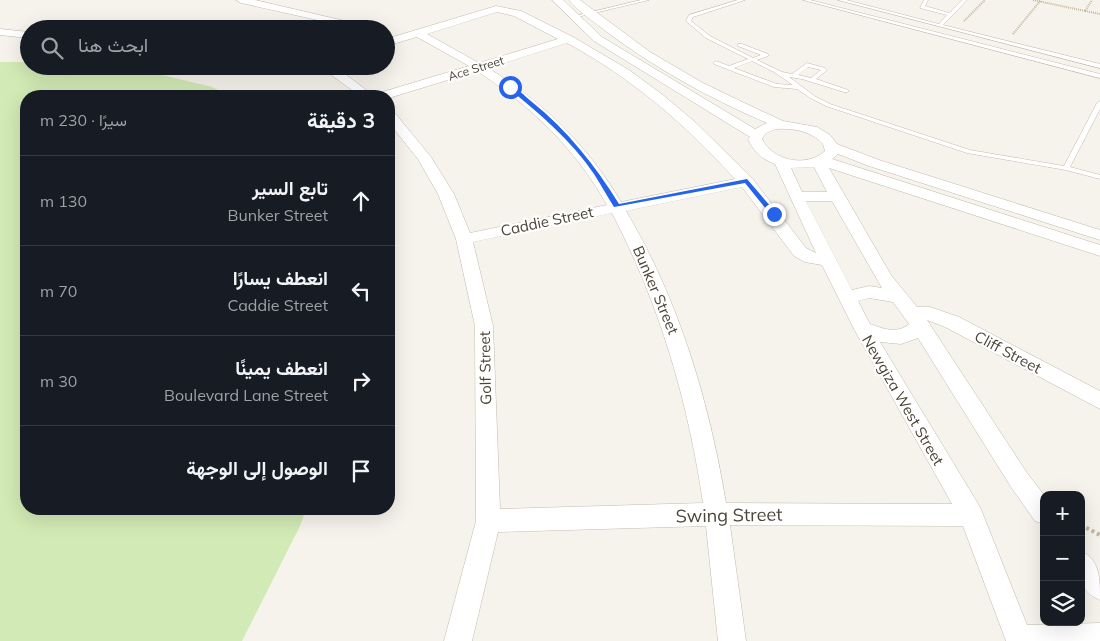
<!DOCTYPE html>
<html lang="ar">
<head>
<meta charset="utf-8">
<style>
  :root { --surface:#171b24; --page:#20242c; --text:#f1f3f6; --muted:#9ea1a6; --line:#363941 }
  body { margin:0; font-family:Mulish,Vazirmatn,sans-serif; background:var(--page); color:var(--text); direction:rtl }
  .controls { position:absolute; right:15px; bottom:15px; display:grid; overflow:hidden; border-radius:10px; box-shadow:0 5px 20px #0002 }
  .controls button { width:45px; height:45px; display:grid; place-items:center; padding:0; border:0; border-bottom:1px solid var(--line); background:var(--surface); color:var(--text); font:25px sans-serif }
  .stop { position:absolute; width:15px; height:15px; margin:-11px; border:4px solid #2563eb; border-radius:50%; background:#fff }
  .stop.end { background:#2563eb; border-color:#fff; box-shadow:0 1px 5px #0008 }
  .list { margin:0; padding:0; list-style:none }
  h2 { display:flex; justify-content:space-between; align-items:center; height:65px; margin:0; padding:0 20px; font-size:21px }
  h2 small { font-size:16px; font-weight:400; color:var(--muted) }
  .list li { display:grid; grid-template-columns:32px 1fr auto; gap:15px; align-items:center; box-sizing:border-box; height:90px; padding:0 20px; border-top:1px solid var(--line) }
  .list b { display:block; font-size:19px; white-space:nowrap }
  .list p { margin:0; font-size:16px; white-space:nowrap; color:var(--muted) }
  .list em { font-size:16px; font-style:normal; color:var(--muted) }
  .icon { flex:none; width:28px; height:28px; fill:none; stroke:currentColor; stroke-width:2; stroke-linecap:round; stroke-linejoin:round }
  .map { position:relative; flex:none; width:1100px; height:641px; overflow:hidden; direction:ltr }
  .search { position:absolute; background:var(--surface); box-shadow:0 5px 20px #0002; left:20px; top:20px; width:375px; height:55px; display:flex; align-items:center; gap:12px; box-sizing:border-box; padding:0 18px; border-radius:28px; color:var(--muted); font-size:19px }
  .panel { position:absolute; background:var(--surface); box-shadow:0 5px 20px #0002; left:20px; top:90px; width:375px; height:425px; border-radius:20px; direction:rtl }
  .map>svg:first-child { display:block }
</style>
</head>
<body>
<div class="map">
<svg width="1100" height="641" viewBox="0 0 1100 641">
  <rect width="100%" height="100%" fill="#f6f3ec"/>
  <polygon fill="#d2eab5" points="0,62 29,62 29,66 125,66 212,87 230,96 26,96 26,509 306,509 300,526 242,641 0,641"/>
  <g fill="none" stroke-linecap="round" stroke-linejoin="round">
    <defs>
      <g id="lane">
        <polygon points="641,0 649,0 573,18 571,17"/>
        <path d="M 738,0 L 745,0 L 693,17 L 691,21 L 710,36 L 753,58 L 761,55 L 738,46 L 738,44 L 742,44 L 768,54 L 768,56 L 757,60 L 782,72 L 792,74 L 807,63 L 825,68 L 827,70 L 826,71 L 816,79 L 848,90 L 848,92 L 844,92 L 802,79 L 789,77 L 816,97 L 830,104 L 970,150 L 1064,166 L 1097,103 L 1100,101 L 1100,109 L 1070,167 L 1100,175 L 1100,179 L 1066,170 L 967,153 L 826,106 L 812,99 L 797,89 L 774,87 L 714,64 L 713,63 L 716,61 L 729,66 L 748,59 L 706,38 L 686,21 L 689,15 ZM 752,61 L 774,72 L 793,85 L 777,84 L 734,68 ZM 808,67 L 821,70 L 811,78 L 798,75 Z"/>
        <polygon points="803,0 810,0 1100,74 1100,78"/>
        <polygon points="838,0 846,0 939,24 947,15 920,8 924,0 928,0 925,6 949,13 962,0 967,0 943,25 1100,64 1100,68"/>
      </g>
      <g id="street">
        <polygon points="236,0 255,0 379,29 358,29 241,3"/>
        <path d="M 552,0 L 563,0 L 602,37 L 755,129 L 767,123 C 711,99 656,69 607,32 C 594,22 579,12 569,0 L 580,0 L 650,52 L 703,83 L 757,109 L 783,121 L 817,127 L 830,135 L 837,144 L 879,160 L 1100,230 L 1100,240 L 869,166 L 838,154 L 832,159 L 1100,245 L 1100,256 L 829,168 L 891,275 L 917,307 L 930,307 L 959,317 L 1100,391 L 1100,409 L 945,327 L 927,320 L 1027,473 L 1044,495 L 1044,524 L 1035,521 L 1011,487 L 918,338 L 901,344 L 880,342 L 980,507 L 1027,625 L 1100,623 L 1100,641 L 1006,641 L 963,526 L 730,525 L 746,641 L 718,641 L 706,526 L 498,532 L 472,641 L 444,641 L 476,521 L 475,326 L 456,239 L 438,194 L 418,159 L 389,123 L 389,111 L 394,112 L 431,157 L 454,194 L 470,233 L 607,205 C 575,148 531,106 477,71 L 389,98 L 389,96 L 377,96 L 379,93 L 469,66 L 417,37 L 386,46 L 386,39 L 496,6 L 521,11 L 573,37 L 629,70 L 663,95 L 695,122 L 752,178 L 806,248 L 816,253 L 775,164 C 762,159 754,152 748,139 L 750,137 L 594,41 ZM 497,12 L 514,16 L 558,39 L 479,63 L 427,34 ZM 567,43 C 632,78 686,125 735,179 L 621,202 C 588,146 543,102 488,68 ZM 776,129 C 794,128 811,131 823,144 L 825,151 C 806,168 773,161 762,139 L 766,133 ZM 814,167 L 827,192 L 802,192 L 791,168 ZM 742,187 L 794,256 L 805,262 L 822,265 L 854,329 L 952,504 L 726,503 C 709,401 679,300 626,211 ZM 806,201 L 832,201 L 882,288 L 869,286 L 852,290 ZM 612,213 C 660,305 688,401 703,503 L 500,509 L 493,326 L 473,242 ZM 869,298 L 893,302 L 909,324 C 898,334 883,329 870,324 L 858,301 Z"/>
        <polygon points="0,29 29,32 29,38 0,35"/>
        <polygon points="328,66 340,66 340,70 374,96 360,96 330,74"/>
        <path d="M 1081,551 C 1100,560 1100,578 1100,600 C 1076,590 1081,573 1081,551 Z"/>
      </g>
    </defs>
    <use href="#lane" stroke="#c2bbae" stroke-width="1"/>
    <use href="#street" stroke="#c2bbae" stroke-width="1"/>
    <g stroke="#c4b79f" stroke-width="2" stroke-dasharray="1 1" stroke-linecap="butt">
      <polyline points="1033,0 1085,11 1092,0"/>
      <polyline points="1085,11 1100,14"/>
      <polyline points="964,21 985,0"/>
      <polyline points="1013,34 1041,0"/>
    </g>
    <polyline stroke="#c4b79f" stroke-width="4" stroke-dasharray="3 3" stroke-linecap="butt" points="1081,525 1100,535"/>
    <use href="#lane" fill="#fff" fill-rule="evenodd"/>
    <use href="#street" fill="#fff" fill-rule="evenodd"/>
  </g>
  <path fill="#2563eb" d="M 510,85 C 518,89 525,96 532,102 C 567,130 595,165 619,204 L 747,179 L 777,214 L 771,215 L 745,183 L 614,207 C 607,196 601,185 594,174 C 571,140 539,113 508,88 Z"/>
  <g text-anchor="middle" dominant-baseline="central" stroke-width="4.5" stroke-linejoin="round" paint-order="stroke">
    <g font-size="12" fill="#4b4439" stroke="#fff">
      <text transform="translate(476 68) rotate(-17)">Ace Street</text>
    </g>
    <g font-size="15" fill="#4b4439" stroke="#fff">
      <text transform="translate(547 221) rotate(-12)">Caddie Street</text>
      <text transform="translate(656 290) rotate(67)">Bunker Street</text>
      <text transform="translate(1008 352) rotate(28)">Cliff Street</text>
      <text transform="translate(485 368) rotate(-91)">Golf Street</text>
      <text transform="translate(903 400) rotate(60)">Newgiza West Street</text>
    </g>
    <g font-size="18" fill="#4b4439" stroke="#fff">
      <text transform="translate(729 515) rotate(-1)">Swing Street</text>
    </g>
  </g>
</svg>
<div class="controls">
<button>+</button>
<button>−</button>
<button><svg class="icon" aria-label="layers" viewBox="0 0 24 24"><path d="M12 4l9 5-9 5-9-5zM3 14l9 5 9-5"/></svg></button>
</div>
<div class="stop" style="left:510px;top:87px"></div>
<div class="stop end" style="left:774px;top:214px"></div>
<div class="search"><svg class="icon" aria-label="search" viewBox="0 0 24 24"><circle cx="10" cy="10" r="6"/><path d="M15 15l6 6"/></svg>ابحث هنا</div>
<section class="panel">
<h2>3 دقيقة<small>سيرًا · 230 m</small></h2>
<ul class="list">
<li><svg class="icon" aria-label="ahead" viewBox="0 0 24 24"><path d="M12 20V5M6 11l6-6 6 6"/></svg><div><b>تابع السير</b><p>Bunker Street</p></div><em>130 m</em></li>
<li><svg class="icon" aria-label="left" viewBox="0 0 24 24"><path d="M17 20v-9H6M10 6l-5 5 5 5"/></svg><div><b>انعطف يسارًا</b><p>Caddie Street</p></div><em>70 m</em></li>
<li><svg class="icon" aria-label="right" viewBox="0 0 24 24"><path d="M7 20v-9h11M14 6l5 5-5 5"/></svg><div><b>انعطف يمينًا</b><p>Boulevard Lane Street</p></div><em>30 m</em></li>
<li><svg class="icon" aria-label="arrive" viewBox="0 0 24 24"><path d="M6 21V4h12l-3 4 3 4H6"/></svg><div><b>الوصول إلى الوجهة</b></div></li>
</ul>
</section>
</div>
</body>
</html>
